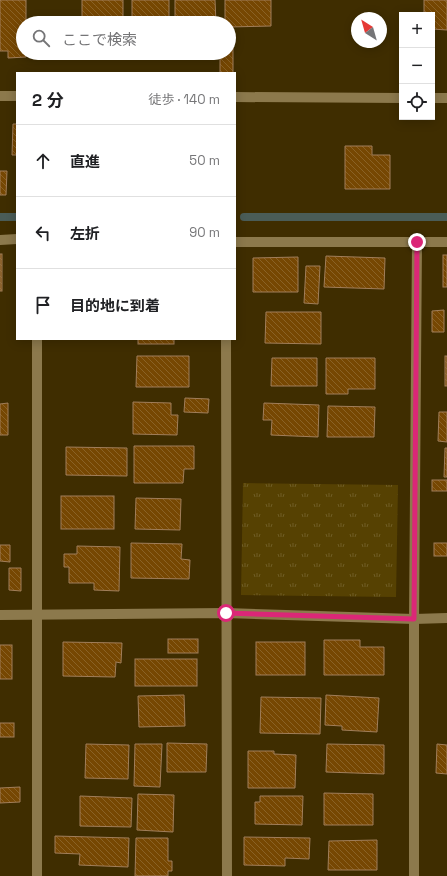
<!DOCTYPE html>
<html lang="ja">
<head>
<meta charset="utf-8">
<style>
  :root { --surface:#fff; --page:#f6f6f6; --text:#202124; --muted:#757577; --line:#e0e0e0 }
  body { margin:0; font-family:"Space Grotesk","Noto Sans JP",sans-serif; background:var(--page); color:var(--text) }
  .controls { position:absolute; right:12px; top:12px; display:grid; overflow:hidden; border-radius:0px; box-shadow:0 2px 10px #0003 }
  .controls button { width:36px; height:36px; display:grid; place-items:center; padding:0; border:0; border-bottom:1px solid var(--line); background:var(--surface); color:var(--text); font:20px sans-serif }
  .compass { position:absolute; left:351px; top:12px; width:36px; height:36px; border-radius:50%; background:var(--surface); box-shadow:0 2px 10px #0003; rotate:323deg }
  .stop { position:absolute; width:12px; height:12px; margin:-9px; border:3px solid #db2777; border-radius:50%; background:#fff }
  .stop.end { background:#db2777; border-color:#fff; box-shadow:0 1px 4px #0008 }
  .list { margin:0; padding:0; list-style:none }
  h2 { display:flex; justify-content:space-between; align-items:center; height:52px; margin:0; padding:0 16px; font-size:17px }
  h2 small { font-size:13px; font-weight:400; color:var(--muted) }
  .list li { display:grid; grid-template-columns:26px 1fr auto; gap:12px; align-items:center; box-sizing:border-box; height:72px; padding:0 16px; border-top:1px solid var(--line) }
  .list b { display:block; font-size:15px; white-space:nowrap }
  .list em { font-size:13px; font-style:normal; color:var(--muted) }
  .icon { flex:none; width:22px; height:22px; fill:none; stroke:currentColor; stroke-width:2; stroke-linecap:round; stroke-linejoin:round }
  .map { position:relative; flex:none; width:447px; height:876px; overflow:hidden }
  .search { position:absolute; background:var(--surface); box-shadow:0 2px 10px #0003; left:16px; top:16px; width:220px; height:44px; display:flex; align-items:center; gap:10px; box-sizing:border-box; padding:0 14px; border-radius:22px; color:var(--muted); font-size:15px }
  .panel { position:absolute; background:var(--surface); box-shadow:0 2px 10px #0003; left:16px; top:72px; width:220px; height:268px; border-radius:0px }
  .map>svg:first-child { display:block }
</style>
</head>
<body>
<div class="map">
<svg width="447" height="876" viewBox="0 0 447 876">
  <defs>
    <pattern id="park-tufts" width="24" height="20" patternUnits="userSpaceOnUse"><rect width="24" height="20" fill="#564102"/><path d="M3 7l-1-3M5 7V3M7 7l1-3M15 17l-1-3M17 17v-4M19 17l1-3" fill="none" stroke="#6f5d26"/></pattern>
    <pattern id="building-back-hatch" width="6" height="6" patternUnits="userSpaceOnUse"><rect width="6" height="6" fill="#764702"/><path d="M-1 5l2 2M0 0l6 6M5-1l2 2" fill="none" stroke="#8a6226"/></pattern>
  </defs>
  <rect width="100%" height="100%" fill="#3f2d00"/>
  <polygon fill="url(#park-tufts)" points="243,483 398,485 396,597 241,595"/>
  <g fill="none" stroke-linecap="round" stroke-linejoin="round">
    <g stroke="#4a5c57" stroke-width="8">
      <polyline points="0,217 16,217"/>
      <polyline points="244,217 447,217"/>
    </g>
  </g>
  <g fill="url(#building-back-hatch)" stroke="#a17e5a">
    <polygon points="0,0 26,0 26,23 23,23 23,53 26,53 26,57 8,58 8,51 0,51"/>
    <rect x="82" y="0" width="41" height="23"/>
    <rect x="132" y="0" width="37" height="23"/>
    <polygon points="175,0 215,0 216,23 175,23"/>
    <polygon points="225,0 271,0 271,26 229,27 229,23 225,23"/>
    <polygon points="424,0 447,0 447,30 432,29 432,15 424,15"/>
    <polygon points="229,48 233,48 233,73 220,73 220,53 229,53"/>
    <polygon points="13,124 17,124 17,155 12,155"/>
    <polygon points="345,146 372,146 372,155 390,155 390,189 345,189"/>
    <polygon points="0,171 7,171 6,195 0,195"/>
    <rect x="0" y="254" width="2" height="37"/>
    <rect x="443" y="255" width="4" height="32"/>
    <polygon points="326,256 385,258 384,289 324,287"/>
    <polygon points="298,257 298,292 253,292 253,258"/>
    <polygon points="306,266 320,266 318,304 304,303"/>
    <polygon points="444,310 444,332 432,332 432,311"/>
    <polygon points="266,312 321,312 321,344 265,343"/>
    <rect x="138" y="339" width="36" height="5"/>
    <polygon points="137,356 189,356 189,387 136,387"/>
    <rect x="445" y="356" width="2" height="30"/>
    <polygon points="272,358 317,358 317,386 271,386"/>
    <polygon points="326,358 375,358 375,389 348,389 348,394 326,394"/>
    <polygon points="185,398 209,399 208,413 184,412"/>
    <polygon points="133,402 171,403 171,415 178,415 177,435 133,434"/>
    <polygon points="8,403 8,435 0,435 0,404"/>
    <polygon points="264,403 319,405 318,437 271,435 272,420 263,420"/>
    <polygon points="328,406 375,407 374,437 327,437"/>
    <polygon points="439,412 447,412 447,442 438,441"/>
    <polygon points="134,446 194,446 194,469 184,469 183,483 134,483"/>
    <polygon points="66,447 127,448 127,476 66,475"/>
    <polygon points="445,448 447,448 447,477 444,477"/>
    <rect x="432" y="480" width="15" height="11"/>
    <rect x="61" y="496" width="53" height="33"/>
    <polygon points="136,498 181,499 180,530 135,529"/>
    <polygon points="131,543 182,544 181,559 190,560 189,579 131,578"/>
    <rect x="434" y="543" width="13" height="13"/>
    <polygon points="0,545 10,545 10,562 0,561"/>
    <polygon points="77,546 120,547 119,591 94,590 94,583 69,583 69,567 64,567 64,554 77,554"/>
    <polygon points="9,568 21,568 21,591 9,590"/>
    <rect x="168" y="639" width="30" height="14"/>
    <polygon points="324,640 360,640 360,647 384,647 384,675 324,675"/>
    <polygon points="63,642 122,643 121,663 116,662 115,677 63,676"/>
    <rect x="256" y="642" width="49" height="33"/>
    <rect x="0" y="645" width="12" height="34"/>
    <rect x="135" y="659" width="62" height="27"/>
    <polygon points="184,695 185,726 139,727 138,696"/>
    <polygon points="326,695 379,698 377,732 342,730 342,726 325,725"/>
    <polygon points="261,697 321,698 320,734 260,733"/>
    <rect x="0" y="723" width="14" height="14"/>
    <polygon points="167,743 207,744 206,772 167,772"/>
    <polygon points="86,744 129,745 128,779 85,778"/>
    <polygon points="135,744 162,744 160,787 134,786"/>
    <polygon points="327,744 384,745 384,774 326,772"/>
    <polygon points="437,744 447,745 447,774 436,773"/>
    <polygon points="248,751 274,751 274,754 296,755 295,788 248,788"/>
    <polygon points="20,787 20,802 0,803 0,788"/>
    <polygon points="324,793 373,794 373,825 324,825"/>
    <polygon points="138,794 174,795 173,832 137,830"/>
    <polygon points="80,796 132,798 131,827 80,826"/>
    <polygon points="260,796 303,796 302,825 255,824 255,802 260,802"/>
    <polygon points="55,836 129,838 128,867 79,865 80,854 55,853"/>
    <polygon points="244,837 310,838 309,859 285,858 285,866 244,865"/>
    <polygon points="136,838 168,838 168,861 172,861 172,871 168,871 168,876 135,876"/>
    <polygon points="377,840 377,870 328,870 329,841"/>
  </g>
  <g fill="none" stroke-linecap="round" stroke-linejoin="round">
    <g stroke="#8c794c" stroke-width="10">
      <polyline points="0,96 17,96"/>
      <polyline points="235,97 402,98"/>
      <polyline points="432,98 447,98"/>
      <polyline points="0,240 17,239"/>
      <polyline points="235,242 447,242"/>
      <polyline points="226,339 227,876"/>
      <polyline points="0,615 226,613 414,619 447,618"/>
      <polyline points="37,876 37,339"/>
      <polyline points="414,876 414,619 417,242"/>
    </g>
  </g>
  <g fill="none" stroke-linecap="round" stroke-linejoin="round">
    <polyline stroke="#db2777" stroke-width="5" points="226,613 414,619 417,242"/>
  </g>
</svg>
<div class="controls">
<button>+</button>
<button>−</button>
<button><svg class="icon" aria-label="locate" viewBox="0 0 24 24"><circle cx="12" cy="12" r="6"/><path d="M12 2v4M12 18v4M2 12h4M18 12h4"/></svg></button>
</div>
<svg class="compass" viewBox="-18 -18 36 36"><path d="M0-13l5 13h-10z" fill="#e53935"/><path d="M0 13l5-13h-10z" fill="#757577"/></svg>
<div class="stop" style="left:226px;top:613px"></div>
<div class="stop end" style="left:417px;top:242px"></div>
<div class="search"><svg class="icon" aria-label="search" viewBox="0 0 24 24"><circle cx="10" cy="10" r="6"/><path d="M15 15l6 6"/></svg>ここで検索</div>
<section class="panel">
<h2>2 分<small>徒歩 · 140 m</small></h2>
<ul class="list">
<li><svg class="icon" aria-label="ahead" viewBox="0 0 24 24"><path d="M12 20V5M6 11l6-6 6 6"/></svg><div><b>直進</b></div><em>50 m</em></li>
<li><svg class="icon" aria-label="left" viewBox="0 0 24 24"><path d="M17 20v-9H6M10 6l-5 5 5 5"/></svg><div><b>左折</b></div><em>90 m</em></li>
<li><svg class="icon" aria-label="arrive" viewBox="0 0 24 24"><path d="M6 21V4h12l-3 4 3 4H6"/></svg><div><b>目的地に到着</b></div></li>
</ul>
</section>
</div>
</body>
</html>
